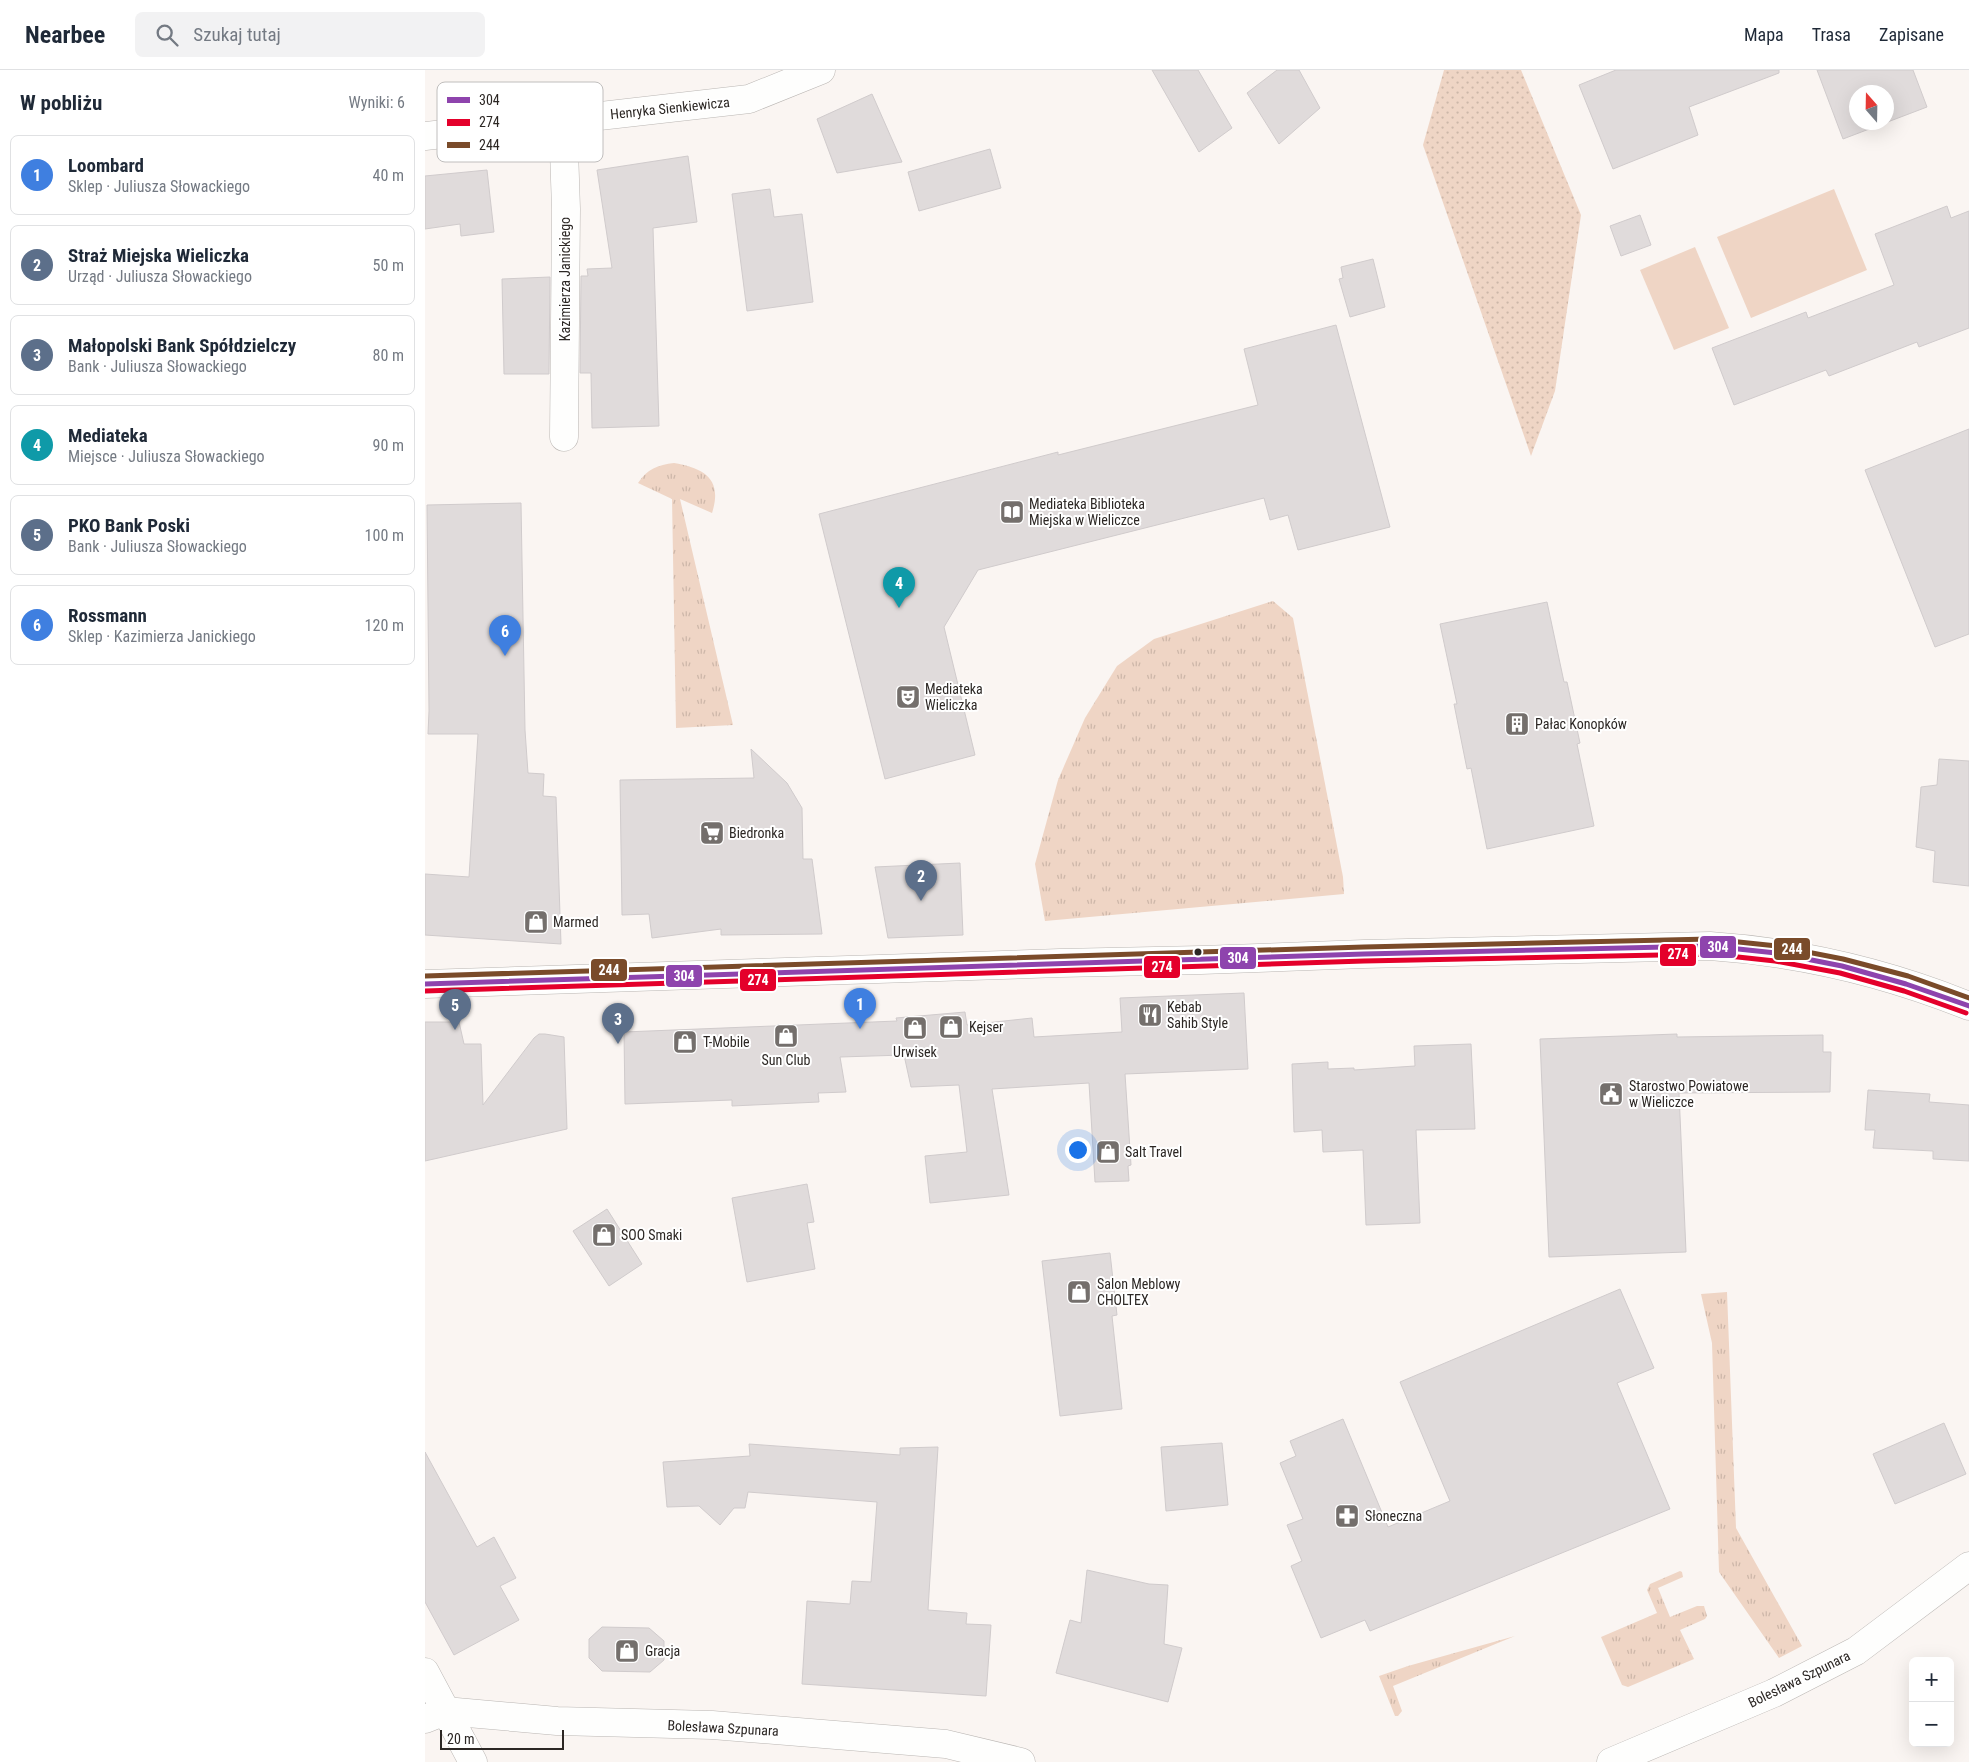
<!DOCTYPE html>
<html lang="pl">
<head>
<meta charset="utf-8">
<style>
  :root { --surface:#fff; --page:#f2f2f3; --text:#1f2937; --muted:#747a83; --line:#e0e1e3; --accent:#d93025 }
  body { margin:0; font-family:"Roboto Condensed",sans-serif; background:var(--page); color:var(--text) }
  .controls { position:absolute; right:15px; bottom:15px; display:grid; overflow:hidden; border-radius:8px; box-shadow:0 5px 20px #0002 }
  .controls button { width:45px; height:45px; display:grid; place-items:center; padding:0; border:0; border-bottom:1px solid var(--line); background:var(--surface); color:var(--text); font:25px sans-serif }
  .compass { position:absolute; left:1424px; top:15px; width:45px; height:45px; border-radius:50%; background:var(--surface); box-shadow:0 5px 20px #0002; rotate:340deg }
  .scale { position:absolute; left:15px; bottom:12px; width:124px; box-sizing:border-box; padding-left:5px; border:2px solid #2c2724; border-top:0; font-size:14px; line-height:18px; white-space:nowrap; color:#2c2724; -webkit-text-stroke:4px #fff; paint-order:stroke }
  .you { position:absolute; left:652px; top:1079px; width:18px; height:18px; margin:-12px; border:4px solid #fff; border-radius:50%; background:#1a73e8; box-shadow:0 0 0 8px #1a73e833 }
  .badge { display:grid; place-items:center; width:32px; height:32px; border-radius:50%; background:var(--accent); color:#fff; font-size:16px; font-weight:700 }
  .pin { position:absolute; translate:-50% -41px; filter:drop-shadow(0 1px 2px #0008) }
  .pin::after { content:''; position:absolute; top:26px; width:18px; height:15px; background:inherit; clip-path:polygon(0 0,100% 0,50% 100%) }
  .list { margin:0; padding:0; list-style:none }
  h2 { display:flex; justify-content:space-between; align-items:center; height:65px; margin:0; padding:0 20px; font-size:21px }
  h2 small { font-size:16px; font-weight:400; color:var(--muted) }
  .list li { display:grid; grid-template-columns:32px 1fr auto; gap:15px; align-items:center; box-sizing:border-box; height:80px; margin:0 10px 10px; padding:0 10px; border:1px solid var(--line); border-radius:8px }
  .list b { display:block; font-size:19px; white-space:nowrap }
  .list p { margin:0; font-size:16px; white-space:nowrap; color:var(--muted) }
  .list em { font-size:16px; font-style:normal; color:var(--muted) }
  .icon { flex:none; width:28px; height:28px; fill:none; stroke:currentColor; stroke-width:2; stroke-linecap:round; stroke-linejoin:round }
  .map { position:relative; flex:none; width:1544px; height:1692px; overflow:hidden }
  header { display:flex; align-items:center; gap:30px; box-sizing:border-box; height:70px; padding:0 25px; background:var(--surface); border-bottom:1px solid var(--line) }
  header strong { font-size:24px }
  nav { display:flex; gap:28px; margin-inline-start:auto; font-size:18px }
  .search { width:350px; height:45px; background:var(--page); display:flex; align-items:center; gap:12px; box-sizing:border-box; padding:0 18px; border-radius:8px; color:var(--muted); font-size:19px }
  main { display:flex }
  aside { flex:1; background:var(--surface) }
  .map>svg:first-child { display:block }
</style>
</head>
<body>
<header>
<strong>Nearbee</strong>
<div class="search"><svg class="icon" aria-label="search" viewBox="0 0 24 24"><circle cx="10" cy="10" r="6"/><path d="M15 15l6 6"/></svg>Szukaj tutaj</div>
<nav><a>Mapa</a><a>Trasa</a><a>Zapisane</a></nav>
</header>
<main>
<aside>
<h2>W pobliżu<small>Wyniki: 6</small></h2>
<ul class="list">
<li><span class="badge" style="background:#3f7fe0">1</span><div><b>Loombard</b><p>Sklep · Juliusza Słowackiego</p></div><em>40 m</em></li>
<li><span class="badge" style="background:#5c6f8a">2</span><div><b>Straż Miejska Wieliczka</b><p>Urząd · Juliusza Słowackiego</p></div><em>50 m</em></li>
<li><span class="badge" style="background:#5c6f8a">3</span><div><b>Małopolski Bank Spółdzielczy</b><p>Bank · Juliusza Słowackiego</p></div><em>80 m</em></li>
<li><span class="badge" style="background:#0f9aa8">4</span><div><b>Mediateka</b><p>Miejsce · Juliusza Słowackiego</p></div><em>90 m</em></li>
<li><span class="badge" style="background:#5c6f8a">5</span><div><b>PKO Bank Poski</b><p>Bank · Juliusza Słowackiego</p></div><em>100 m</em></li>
<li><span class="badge" style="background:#3f7fe0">6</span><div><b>Rossmann</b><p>Sklep · Kazimierza Janickiego</p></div><em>120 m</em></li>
</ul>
</aside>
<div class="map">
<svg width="1544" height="1692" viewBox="0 0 1544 1692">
  <defs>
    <pattern id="grass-tufts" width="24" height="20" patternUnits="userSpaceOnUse" patternTransform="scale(1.25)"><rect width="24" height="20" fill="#efd5c5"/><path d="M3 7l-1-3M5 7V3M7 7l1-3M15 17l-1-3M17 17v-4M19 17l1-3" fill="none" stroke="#cdb7a9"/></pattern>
    <pattern id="park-dots" width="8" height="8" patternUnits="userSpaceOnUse" patternTransform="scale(1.25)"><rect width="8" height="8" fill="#efd5c5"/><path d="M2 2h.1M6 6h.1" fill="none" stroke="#cdb7a9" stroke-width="1.8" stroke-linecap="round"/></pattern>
  </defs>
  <rect width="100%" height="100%" fill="#faf5f2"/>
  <g fill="url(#grass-tufts)">
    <path d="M 249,393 C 279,398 298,409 287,443 L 255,429 L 308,655 L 251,658 L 247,429 L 213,413 C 222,399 233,395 249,393 Z"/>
    <polygon points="848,531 868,548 918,807 919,824 620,851 610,794 633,710 660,648 692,596 729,569"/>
    <polygon points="1302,1222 1311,1458 1377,1576 1354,1588 1294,1502 1287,1273 1276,1224"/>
    <polygon points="1255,1501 1257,1502 1258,1507 1233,1518 1245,1547 1272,1536 1279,1536 1282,1546 1280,1549 1255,1560 1269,1589 1203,1617 1197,1615 1176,1567 1232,1543 1222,1520 1225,1514"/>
    <polygon points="1090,1566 968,1616 977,1641 973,1646 970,1646 954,1606 983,1596"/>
  </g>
  <polygon fill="url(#park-dots)" points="1019,0 1096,0 1156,145 1130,321 1106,386 998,75"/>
  <g fill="#efd5c5">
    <polygon points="1409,119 1442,200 1326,248 1292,167"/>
    <polygon points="1270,177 1304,258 1249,280 1215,200"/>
  </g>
  <g fill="#e0dbdb" stroke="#d0cbcc" fill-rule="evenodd">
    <polygon points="727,0 773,0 807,58 774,82"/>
    <polygon points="852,0 874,0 895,38 854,74 822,23"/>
    <polygon points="1191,0 1354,0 1354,3 1264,37 1273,65 1188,99 1154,15"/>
    <path d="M 1392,0 L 1488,0 L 1502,37 L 1418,69 ZM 1432,22 L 1462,22 L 1462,52 L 1432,52 Z"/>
    <polygon points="447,24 477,92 412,103 392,49"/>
    <polygon points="565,79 576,118 494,141 483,102"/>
    <polygon points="263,86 272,152 228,158 234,356 167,358 166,303 155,303 156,206 163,206 162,199 187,198 172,100"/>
    <polygon points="62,100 69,162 36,166 35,154 0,159 0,106"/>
    <polygon points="345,119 349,147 377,144 388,232 322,241 307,124"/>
    <polygon points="1522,136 1526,148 1544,141 1544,258 1494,277 1492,272 1404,306 1401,300 1309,335 1287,278 1381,242 1383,248 1469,215 1450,164"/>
    <polygon points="1215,145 1226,175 1196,186 1185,156"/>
    <polygon points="948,189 960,237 925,247 914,209 918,208 916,197"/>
    <polygon points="125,207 124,304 79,304 77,209"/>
    <polygon points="911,255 965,457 873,480 863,445 845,450 839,428 553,500 519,557 550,685 460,709 394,444 633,382 633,385 833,335 819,279"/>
    <polygon points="1544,359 1544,564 1510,577 1440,400"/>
    <polygon points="96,433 100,660 103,703 119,704 118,726 131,727 136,874 0,865 0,804 44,807 53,664 3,664 4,641 2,435"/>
    <polygon points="1122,532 1139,612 1142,612 1155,673 1152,674 1169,756 1062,779 1046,698 1042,699 1029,634 1032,634 1015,554"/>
    <polygon points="326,679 362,713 377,738 378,789 387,789 397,864 296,865 296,859 227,868 224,844 197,845 195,710 329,708"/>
    <polygon points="1514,689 1544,691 1544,816 1508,812 1510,781 1491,777 1496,717 1512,715"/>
    <polygon points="535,793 538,865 463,868 450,797"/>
    <polygon points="819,923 823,999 700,1004 706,1095 703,1096 704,1111 670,1112 664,1013 567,1019 584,1125 505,1133 500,1086 542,1082 534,1015 486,1017 479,985 415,987 421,1022 393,1023 394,1032 307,1036 307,1030 200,1034 199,962 472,951 471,948 540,942 542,955 607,948 609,967 697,962 695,928"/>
    <polygon points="0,952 34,952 39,974 56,974 58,1035 109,968 114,964 120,964 139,967 142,1059 0,1091"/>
    <polygon points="1252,964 1252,967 1398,965 1398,982 1406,982 1405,1022 1254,1023 1261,1182 1124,1187 1115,969"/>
    <polygon points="1046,974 1050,1059 991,1060 995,1153 941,1155 938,1080 898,1082 897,1060 869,1062 867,994 903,992 903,999 929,998 929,1000 990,996 989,976"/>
    <polygon points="1443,1020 1505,1024 1504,1032 1544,1035 1544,1091 1508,1089 1508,1081 1448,1078 1450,1060 1440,1060"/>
    <polygon points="382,1114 389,1152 382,1153 390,1199 322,1212 307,1128"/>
    <polygon points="182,1139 217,1194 184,1216 148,1161"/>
    <polygon points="685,1183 692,1245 687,1246 697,1339 635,1346 617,1191"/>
    <polygon points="1195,1219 1229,1298 1192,1313 1245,1439 945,1561 940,1550 896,1568 866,1496 877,1491 862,1455 878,1449 855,1393 871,1386 865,1371 918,1349 963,1457 1025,1431 975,1312"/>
    <polygon points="1519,1353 1541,1404 1470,1434 1448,1384"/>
    <polygon points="797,1373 803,1435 741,1441 736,1377"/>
    <polygon points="324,1374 475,1385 475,1378 513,1377 503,1540 542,1543 541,1554 566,1555 561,1626 377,1614 382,1531 425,1534 427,1511 446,1512 452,1432 323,1422 320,1438 309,1438 295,1455 274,1436 242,1437 238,1392 325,1386"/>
    <polygon points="0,1382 52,1477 69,1467 91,1508 75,1516 94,1550 29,1585 0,1532"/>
    <polygon points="662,1500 724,1514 743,1515 739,1574 757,1578 743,1632 631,1603 645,1550 656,1553"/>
    <polygon points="177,1557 224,1558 239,1571 239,1590 225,1602 177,1601 164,1588 164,1569"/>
  </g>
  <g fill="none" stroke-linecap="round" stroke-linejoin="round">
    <defs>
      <g id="minor">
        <polyline points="138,50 141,139 139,367"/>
        <polyline points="0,66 324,29 396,0"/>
        <path d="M 0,914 L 635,893 L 776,890 L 939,884 L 1285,876 C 1373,882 1462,903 1544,936"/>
        <polyline points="0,1602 48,1692"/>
        <polyline points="0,1649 20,1641 132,1651 287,1655 521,1674 596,1692"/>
        <polyline points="1186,1692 1349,1623 1431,1581 1544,1496"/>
      </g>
    </defs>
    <use href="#minor" stroke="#bab6b3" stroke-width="29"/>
    <use href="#minor" stroke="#fefefd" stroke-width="28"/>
    <defs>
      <polyline id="bus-1" points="0,914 939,884 1285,876 1351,883 1417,896 1481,914 1544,936"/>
      <polyline id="bus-2" points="0,921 939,891 1285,884 1350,891 1415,903 1479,921 1541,943"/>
      <polyline id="bus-3" points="0,906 939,877 1285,869 1352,876 1418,889 1483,906 1544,928"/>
    </defs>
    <use href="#bus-1" stroke="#fff" stroke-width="9"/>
    <use href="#bus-2" stroke="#fff" stroke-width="9"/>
    <use href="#bus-3" stroke="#fff" stroke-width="9"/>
    <use href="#bus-1" stroke="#8e44ad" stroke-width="5"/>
    <use href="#bus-2" stroke="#e4002b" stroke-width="5"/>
    <use href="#bus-3" stroke="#7a4b2a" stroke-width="5"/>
  </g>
  <defs>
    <symbol id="library-square" viewBox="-11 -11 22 22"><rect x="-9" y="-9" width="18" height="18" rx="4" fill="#746f6c" stroke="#fff"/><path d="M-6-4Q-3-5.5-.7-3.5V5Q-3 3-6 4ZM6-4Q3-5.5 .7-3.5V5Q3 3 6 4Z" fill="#fff"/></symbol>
    <symbol id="theatre-square" viewBox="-11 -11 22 22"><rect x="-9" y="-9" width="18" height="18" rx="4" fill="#746f6c" stroke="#fff"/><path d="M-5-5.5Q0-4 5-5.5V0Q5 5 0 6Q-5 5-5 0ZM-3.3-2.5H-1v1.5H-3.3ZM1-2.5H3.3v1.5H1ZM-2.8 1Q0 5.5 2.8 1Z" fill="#fff"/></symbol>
    <symbol id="building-square" viewBox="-11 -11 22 22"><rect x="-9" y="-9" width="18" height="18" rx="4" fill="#746f6c" stroke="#fff"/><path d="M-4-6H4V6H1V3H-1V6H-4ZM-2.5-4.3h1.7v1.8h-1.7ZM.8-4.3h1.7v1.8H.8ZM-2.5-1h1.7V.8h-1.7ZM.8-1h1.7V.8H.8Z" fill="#fff"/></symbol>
    <symbol id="supermarket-square" viewBox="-11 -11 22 22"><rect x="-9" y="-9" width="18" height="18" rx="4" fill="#746f6c" stroke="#fff"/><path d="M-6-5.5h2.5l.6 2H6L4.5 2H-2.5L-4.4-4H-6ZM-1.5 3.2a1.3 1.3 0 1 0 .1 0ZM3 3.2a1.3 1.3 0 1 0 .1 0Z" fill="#fff"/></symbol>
    <symbol id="shop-square" viewBox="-11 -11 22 22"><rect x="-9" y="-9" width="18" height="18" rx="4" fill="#746f6c" stroke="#fff"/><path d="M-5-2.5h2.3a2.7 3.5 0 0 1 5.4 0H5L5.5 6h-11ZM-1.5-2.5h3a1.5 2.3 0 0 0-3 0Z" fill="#fff"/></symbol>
    <symbol id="restaurant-square" viewBox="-11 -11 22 22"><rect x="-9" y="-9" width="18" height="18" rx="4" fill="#746f6c" stroke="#fff"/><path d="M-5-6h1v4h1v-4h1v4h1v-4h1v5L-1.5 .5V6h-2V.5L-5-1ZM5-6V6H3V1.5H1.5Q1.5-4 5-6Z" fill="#fff"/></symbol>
    <symbol id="civic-square" viewBox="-11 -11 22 22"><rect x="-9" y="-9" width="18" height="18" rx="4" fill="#746f6c" stroke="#fff"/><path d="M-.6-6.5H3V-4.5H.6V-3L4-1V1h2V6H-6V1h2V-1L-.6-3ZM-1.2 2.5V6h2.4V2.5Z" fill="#fff"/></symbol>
    <symbol id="pharmacy-square" viewBox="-11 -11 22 22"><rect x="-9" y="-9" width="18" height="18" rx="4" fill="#746f6c" stroke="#fff"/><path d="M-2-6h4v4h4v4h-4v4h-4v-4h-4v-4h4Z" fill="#fff"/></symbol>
  </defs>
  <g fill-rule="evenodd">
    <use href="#library-square" x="573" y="428" width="28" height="28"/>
    <use href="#theatre-square" x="469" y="613" width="28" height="28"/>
    <use href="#building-square" x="1078" y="640" width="28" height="28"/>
    <use href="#supermarket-square" x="273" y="749" width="28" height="28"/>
    <use href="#shop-square" x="97" y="838" width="28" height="28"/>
    <use href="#restaurant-square" x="711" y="931" width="28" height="28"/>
    <use href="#shop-square" x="512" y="943" width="28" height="28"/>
    <use href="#shop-square" x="476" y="944" width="28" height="28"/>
    <use href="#shop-square" x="347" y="952" width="28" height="28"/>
    <use href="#shop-square" x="246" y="958" width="28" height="28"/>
    <use href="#civic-square" x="1172" y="1010" width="28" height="28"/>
    <use href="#shop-square" x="669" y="1068" width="28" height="28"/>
    <use href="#shop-square" x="165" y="1151" width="28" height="28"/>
    <use href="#shop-square" x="640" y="1208" width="28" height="28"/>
    <use href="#pharmacy-square" x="908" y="1432" width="28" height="28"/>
    <use href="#shop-square" x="188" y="1567" width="28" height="28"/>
  </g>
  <circle fill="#2c2724" stroke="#fff" stroke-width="2" cx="773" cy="882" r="4.5"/>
  <g text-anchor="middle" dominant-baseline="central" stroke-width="4" stroke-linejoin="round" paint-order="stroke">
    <g font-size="14" fill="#2c2724" stroke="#fff">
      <text transform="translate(245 38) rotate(-6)">Henryka Sienkiewicza</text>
      <text transform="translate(140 209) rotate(-90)">Kazimierza Janickiego</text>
      <text transform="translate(1374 1609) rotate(-26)">Bolesława Szpunara</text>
      <text transform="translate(298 1658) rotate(3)">Bolesława Szpunara</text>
    </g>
    <g font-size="14" fill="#2c2724" stroke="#fff" text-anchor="start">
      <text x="604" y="434">Mediateka Biblioteka<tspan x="604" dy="16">Miejska w Wieliczce</tspan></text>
      <text x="500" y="619">Mediateka<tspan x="500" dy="16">Wieliczka</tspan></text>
      <text x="1110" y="654">Pałac Konopków</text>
      <text x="304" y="763">Biedronka</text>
      <text x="128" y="852">Marmed</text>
      <text x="742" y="937">Kebab<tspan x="742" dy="16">Sahib Style</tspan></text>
      <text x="544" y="957">Kejser</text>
      <text x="278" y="972">T-Mobile</text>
      <text x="490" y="982" text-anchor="middle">Urwisek</text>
      <text x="361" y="990" text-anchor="middle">Sun Club</text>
      <text x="1204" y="1016">Starostwo Powiatowe<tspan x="1204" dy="16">w Wieliczce</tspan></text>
      <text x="700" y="1082">Salt Travel</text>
      <text x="196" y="1165">SOO Smaki</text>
      <text x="672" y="1214">Salon Meblowy<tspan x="672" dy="16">CHOLTEX</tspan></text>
      <text x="940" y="1446">Słoneczna</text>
      <text x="220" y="1581">Gracja</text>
    </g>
  </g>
  <rect x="12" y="12" width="166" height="80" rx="8" fill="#fff" stroke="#c0bebd" stroke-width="1"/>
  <rect x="22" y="27" width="23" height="6" fill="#8e44ad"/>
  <rect x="22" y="49" width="23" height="7" fill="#e4002b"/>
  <rect x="22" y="72" width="23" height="6" fill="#7a4b2a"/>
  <g font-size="14" fill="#2c2724">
    <text x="54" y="35">304</text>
    <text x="54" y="57">274</text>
    <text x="54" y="80">244</text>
  </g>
  <g stroke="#fff" stroke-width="2">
    <rect x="1274" y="865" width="38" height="24" rx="5" fill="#8e44ad"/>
    <rect x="1348" y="867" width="38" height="24" rx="5" fill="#7a4b2a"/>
    <rect x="1234" y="873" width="38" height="24" rx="5" fill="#e4002b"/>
    <rect x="794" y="876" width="38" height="24" rx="5" fill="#8e44ad"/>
    <rect x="718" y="885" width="38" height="24" rx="5" fill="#e4002b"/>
    <rect x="165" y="888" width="38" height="24" rx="5" fill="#7a4b2a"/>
    <rect x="240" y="894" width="38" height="24" rx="5" fill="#8e44ad"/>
    <rect x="314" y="898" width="38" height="24" rx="5" fill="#e4002b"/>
  </g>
  <g font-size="14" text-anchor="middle" font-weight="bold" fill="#fff">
    <text x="1293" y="882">304</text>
    <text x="1367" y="884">244</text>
    <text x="1253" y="889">274</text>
    <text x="813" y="893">304</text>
    <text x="737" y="902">274</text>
    <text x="184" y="905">244</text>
    <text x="259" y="911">304</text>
    <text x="333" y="915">274</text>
  </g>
</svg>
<div class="controls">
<button>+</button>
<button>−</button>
</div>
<svg class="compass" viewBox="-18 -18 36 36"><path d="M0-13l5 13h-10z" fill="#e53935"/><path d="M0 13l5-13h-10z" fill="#747a83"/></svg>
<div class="scale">20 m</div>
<div class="you"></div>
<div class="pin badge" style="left:435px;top:959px;background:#3f7fe0">1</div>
<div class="pin badge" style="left:496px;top:831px;background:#5c6f8a">2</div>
<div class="pin badge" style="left:193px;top:974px;background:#5c6f8a">3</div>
<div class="pin badge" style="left:474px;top:538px;background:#0f9aa8">4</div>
<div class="pin badge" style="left:30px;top:960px;background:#5c6f8a">5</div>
<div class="pin badge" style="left:80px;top:586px;background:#3f7fe0">6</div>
</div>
</main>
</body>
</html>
